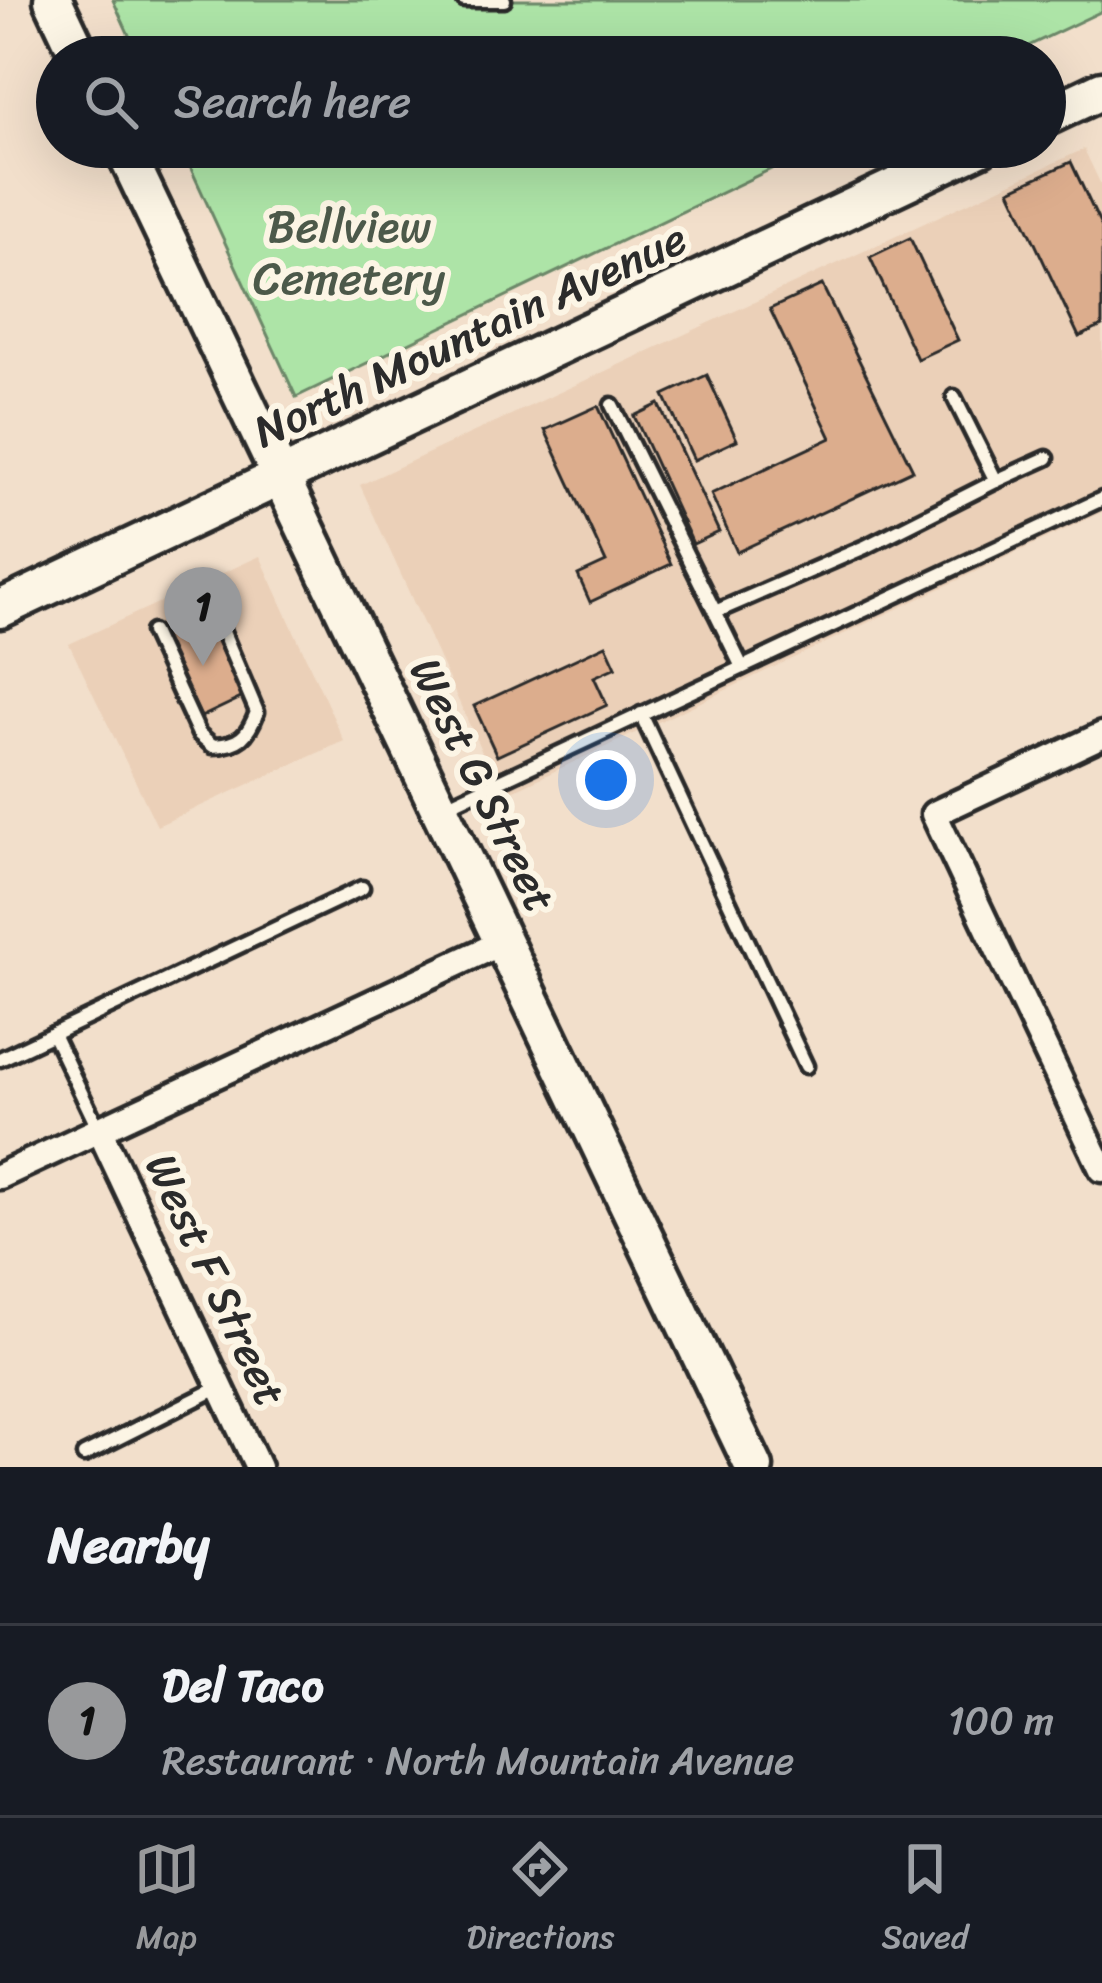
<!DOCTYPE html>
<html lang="en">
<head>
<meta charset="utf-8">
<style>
  :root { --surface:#171b24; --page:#242831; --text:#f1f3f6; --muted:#9ea1a6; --line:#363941; --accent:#98999b }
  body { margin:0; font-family:Sriracha,sans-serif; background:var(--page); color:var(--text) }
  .you { position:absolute; left:606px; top:780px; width:42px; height:42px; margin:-30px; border:9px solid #fff; border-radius:50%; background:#1a73e8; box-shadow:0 0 0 18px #1a73e833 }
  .badge { display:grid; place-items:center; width:78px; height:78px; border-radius:50%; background:var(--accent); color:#111; font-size:39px; font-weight:700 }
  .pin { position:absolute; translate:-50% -99px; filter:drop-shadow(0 3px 6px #0008) }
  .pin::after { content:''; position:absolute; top:63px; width:42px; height:36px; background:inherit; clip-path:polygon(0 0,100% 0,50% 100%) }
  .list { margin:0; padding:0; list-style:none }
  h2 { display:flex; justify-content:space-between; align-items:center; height:156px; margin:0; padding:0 48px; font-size:51px }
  h2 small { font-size:39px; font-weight:400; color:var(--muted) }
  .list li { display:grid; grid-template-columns:78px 1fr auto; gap:36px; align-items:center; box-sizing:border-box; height:192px; padding:0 48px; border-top:3px solid var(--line) }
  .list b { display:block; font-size:45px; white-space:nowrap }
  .list p { margin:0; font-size:39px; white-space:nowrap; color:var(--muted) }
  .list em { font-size:39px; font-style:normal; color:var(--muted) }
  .icon { flex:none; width:66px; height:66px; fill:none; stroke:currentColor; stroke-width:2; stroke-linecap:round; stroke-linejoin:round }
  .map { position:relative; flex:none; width:1102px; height:1467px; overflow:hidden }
  .search { position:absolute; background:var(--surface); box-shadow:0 12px 48px #0002; left:36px; right:36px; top:36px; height:132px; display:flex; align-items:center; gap:30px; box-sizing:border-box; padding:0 42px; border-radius:66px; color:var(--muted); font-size:45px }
  .sheet { height:348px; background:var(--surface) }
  nav { display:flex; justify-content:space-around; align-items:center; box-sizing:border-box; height:168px; border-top:3px solid var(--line); background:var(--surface); font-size:33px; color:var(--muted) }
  nav a { display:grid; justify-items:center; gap:6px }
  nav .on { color:var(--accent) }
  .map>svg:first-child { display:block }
</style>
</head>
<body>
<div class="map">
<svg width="1102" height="1467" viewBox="0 0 1102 1467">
  <rect width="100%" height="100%" fill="#f2dfcb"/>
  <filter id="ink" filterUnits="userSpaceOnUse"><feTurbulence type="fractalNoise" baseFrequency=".00833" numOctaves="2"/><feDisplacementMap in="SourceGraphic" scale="24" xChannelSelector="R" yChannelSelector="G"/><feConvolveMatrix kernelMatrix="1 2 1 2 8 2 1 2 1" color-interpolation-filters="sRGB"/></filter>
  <g filter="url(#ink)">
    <g fill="#ebd0b8">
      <polygon points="1084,149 1102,187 1102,512 502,796 360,485"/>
      <polygon points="260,556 344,741 157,826 69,644"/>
    </g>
    <g fill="#ade4a7" stroke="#6c8869" stroke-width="3">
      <polygon points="113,0 1102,0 1102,11 1005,57 139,57"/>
      <polygon points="181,147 817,147 296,397"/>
    </g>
    <g fill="#dcad8d" stroke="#2b2b2b" stroke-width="3">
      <polygon points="1071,162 1102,228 1102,326 1079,337 1010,190"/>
      <polygon points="910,238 958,340 917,359 870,257"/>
      <polygon points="822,285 913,470 737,552 711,494 831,438 770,309"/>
      <polygon points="707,375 737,440 694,460 664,395"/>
      <polygon points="659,404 719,532 693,544 634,416"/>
      <polygon points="598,406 671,564 590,602 578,575 606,562 545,430"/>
      <polygon points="205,615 243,697 201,717 162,635"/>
      <polygon points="606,645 616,667 594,677 607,705 497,756 474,706"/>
    </g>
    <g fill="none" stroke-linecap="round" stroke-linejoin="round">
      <defs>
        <g id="lane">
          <polyline points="464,0 504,0"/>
          <polyline points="612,405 715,612"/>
          <polyline points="996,481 1047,458"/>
          <path d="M 152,632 L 199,734 L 213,746 C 240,745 248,736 257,712 L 212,606"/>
          <polyline points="742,667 715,612 865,547 996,481 954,397"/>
          <polyline points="641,714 806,1066"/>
          <polyline points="446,806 1102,499"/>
          <polyline points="53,1034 362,888"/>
          <polyline points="0,1059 53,1034 98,1128"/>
          <polyline points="84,1455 220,1387"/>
        </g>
        <g id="street">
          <polyline points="1102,735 934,814 1102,1169"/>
          <polyline points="99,1129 258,1467"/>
          <polyline points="0,1176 505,941"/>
        </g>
        <g id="secondary">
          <polyline points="53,0 80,57"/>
          <polyline points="1045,117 1102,90"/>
          <polyline points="123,147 754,1467"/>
          <polyline points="0,609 980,147"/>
        </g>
      </defs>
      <use href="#lane" stroke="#2b2b2b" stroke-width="21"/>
      <use href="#street" stroke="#2b2b2b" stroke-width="33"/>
      <use href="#secondary" stroke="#2b2b2b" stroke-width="45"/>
      <use href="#lane" stroke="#fcf5e5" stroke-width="12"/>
      <use href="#street" stroke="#fcf5e5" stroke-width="24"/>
      <use href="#secondary" stroke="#fcf5e5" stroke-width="36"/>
    </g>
  </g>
  <g text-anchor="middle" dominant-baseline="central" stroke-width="12" stroke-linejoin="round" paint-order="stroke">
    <g font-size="45" fill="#4c594a" stroke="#fcf5e5">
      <text x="349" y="227">Bellview<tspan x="349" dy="52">Cemetery</tspan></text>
    </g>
    <g font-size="45" fill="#2b2b2b" stroke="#fcf5e5">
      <text transform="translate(470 335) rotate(-25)">North Mountain Avenue</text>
      <text transform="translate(483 785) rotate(64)">West G Street</text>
      <text transform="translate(216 1280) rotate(65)">West F Street</text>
    </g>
  </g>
</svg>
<div class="you"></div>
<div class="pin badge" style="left:203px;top:666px">1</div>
<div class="search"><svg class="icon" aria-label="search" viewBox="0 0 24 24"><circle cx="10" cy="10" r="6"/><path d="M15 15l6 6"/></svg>Search here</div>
</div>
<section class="sheet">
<h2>Nearby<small></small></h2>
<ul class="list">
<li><span class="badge">1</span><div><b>Del Taco</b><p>Restaurant · North Mountain Avenue</p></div><em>100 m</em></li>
</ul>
</section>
<nav>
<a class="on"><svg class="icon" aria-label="map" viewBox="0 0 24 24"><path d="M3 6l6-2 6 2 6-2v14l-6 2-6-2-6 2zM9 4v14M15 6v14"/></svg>Map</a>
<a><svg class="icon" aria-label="directions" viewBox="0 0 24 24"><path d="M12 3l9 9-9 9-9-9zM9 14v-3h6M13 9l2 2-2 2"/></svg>Directions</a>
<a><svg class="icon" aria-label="saved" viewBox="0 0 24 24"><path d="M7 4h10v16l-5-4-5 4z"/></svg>Saved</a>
</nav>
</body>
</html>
